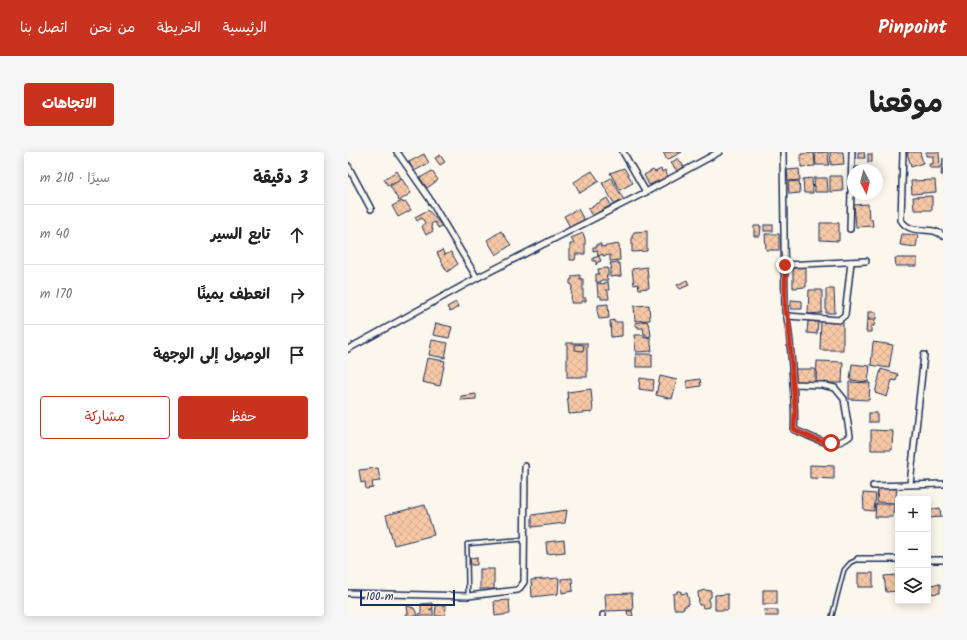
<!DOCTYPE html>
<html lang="ar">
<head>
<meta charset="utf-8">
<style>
  :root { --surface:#fff; --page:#f6f6f6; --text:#222; --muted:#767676; --line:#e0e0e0; --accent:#c8321e }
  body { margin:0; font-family:Kalam,"Playpen Sans Arabic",sans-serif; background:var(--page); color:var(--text); direction:rtl }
  .controls { position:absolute; right:12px; bottom:12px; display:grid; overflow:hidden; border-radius:4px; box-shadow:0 2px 10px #0003 }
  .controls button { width:36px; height:36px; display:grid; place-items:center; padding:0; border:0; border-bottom:1px solid var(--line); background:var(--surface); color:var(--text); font:20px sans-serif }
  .compass { position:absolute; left:499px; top:12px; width:36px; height:36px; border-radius:50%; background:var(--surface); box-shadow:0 2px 10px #0003; rotate:173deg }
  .scale { position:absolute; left:12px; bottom:10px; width:95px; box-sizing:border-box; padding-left:4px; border:2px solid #1b2f5e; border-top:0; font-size:11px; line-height:14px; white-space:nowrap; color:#1b2f5e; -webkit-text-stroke:3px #fbf7ec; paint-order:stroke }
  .stop { position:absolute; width:12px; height:12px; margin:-9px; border:3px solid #c8321e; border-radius:50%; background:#fff }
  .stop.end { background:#c8321e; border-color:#fff; box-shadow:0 1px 4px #0008 }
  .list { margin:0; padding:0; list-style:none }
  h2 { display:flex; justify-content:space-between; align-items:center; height:52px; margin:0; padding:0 16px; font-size:17px }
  h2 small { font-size:13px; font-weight:400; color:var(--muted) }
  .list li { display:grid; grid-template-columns:26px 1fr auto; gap:12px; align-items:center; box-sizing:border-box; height:60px; padding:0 16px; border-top:1px solid var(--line) }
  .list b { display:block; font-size:15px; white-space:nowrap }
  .list em { font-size:13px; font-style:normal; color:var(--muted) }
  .actions { display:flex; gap:8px; padding:12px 16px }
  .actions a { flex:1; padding:9px 0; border:1px solid var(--accent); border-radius:4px; text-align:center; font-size:14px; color:var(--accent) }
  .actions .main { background:var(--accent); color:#fff }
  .icon { flex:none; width:22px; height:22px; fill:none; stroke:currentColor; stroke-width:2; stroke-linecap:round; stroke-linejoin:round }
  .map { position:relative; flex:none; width:595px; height:464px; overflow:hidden; direction:ltr; border-radius:4px }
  header { display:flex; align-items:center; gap:24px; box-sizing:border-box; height:56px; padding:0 20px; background:var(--accent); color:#fff }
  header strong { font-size:19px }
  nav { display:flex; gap:22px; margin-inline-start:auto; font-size:14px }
  .intro { display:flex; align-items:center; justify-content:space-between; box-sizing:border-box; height:96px; padding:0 24px }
  h1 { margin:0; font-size:28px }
  .button { padding:10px 18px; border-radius:4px; background:var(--accent); color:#fff; font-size:14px; font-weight:700 }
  main { display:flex; gap:24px; padding:0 24px }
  aside { flex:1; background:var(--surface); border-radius:4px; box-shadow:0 2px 10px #0003 }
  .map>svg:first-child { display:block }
</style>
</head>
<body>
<header>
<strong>Pinpoint</strong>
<nav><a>الرئيسية</a><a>الخريطة</a><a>من نحن</a><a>اتصل بنا</a></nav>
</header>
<div class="intro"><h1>موقعنا</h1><a class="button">الاتجاهات</a></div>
<main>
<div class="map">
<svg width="595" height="464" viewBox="0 0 595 464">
  <defs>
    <pattern id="building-cross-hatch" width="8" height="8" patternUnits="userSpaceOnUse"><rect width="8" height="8" fill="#f7c8a6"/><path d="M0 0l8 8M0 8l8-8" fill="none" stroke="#d3ac91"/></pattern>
  </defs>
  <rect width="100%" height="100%" fill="#fbf7ec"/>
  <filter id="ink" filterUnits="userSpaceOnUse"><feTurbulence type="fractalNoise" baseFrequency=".025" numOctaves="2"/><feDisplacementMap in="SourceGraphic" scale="8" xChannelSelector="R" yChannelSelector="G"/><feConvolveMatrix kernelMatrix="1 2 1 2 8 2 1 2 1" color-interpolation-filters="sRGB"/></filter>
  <g filter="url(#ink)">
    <g fill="url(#building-cross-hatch)" stroke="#1b2f5e">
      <polygon points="315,0 334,0 319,8"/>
      <polygon points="480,0 481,13 468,13 467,1"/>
      <polygon points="482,0 495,0 496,12 483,13"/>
      <polygon points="510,0 516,0 517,6 510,6"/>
      <polygon points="559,0 572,0 575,11 563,15"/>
      <polygon points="578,0 591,0 592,16 582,16 581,12 585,12 585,4 578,4"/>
      <polygon points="466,1 467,14 453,15 453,2"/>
      <polygon points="76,2 81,11 66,19 61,10"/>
      <rect x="520" y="2" width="4" height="8"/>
      <polygon points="92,3 97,10 92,13 87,6"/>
      <polygon points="330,6 336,15 329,19 323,11"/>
      <polygon points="595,6 595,23 593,23"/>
      <rect x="506" y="15" width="5" height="3"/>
      <polygon points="276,16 285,31 272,38 262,21"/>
      <polygon points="313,17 314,20 317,18 320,25 301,33 296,23 305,18 307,20"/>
      <polygon points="451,17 452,28 440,29 439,18"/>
      <polygon points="49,19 53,26 40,34 36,27"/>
      <polygon points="84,19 90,28 79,36 72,26"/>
      <polygon points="244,19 251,29 232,41 226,30"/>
      <polygon points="482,24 494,24 495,39 482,40"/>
      <polygon points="263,26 276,48 267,53 254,31"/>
      <polygon points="464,26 465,41 456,41 455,27"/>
      <polygon points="466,26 479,26 480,40 467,40"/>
      <polygon points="54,27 63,41 51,49 42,34"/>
      <polygon points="587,28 588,40 564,42 563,29"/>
      <polygon points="451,29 452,41 441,42 440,30"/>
      <polygon points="584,44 584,58 566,58 565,45"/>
      <polygon points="259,46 263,53 244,64 240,57"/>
      <polygon points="54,49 55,51 58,50 63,58 50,65 44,54"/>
      <polygon points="520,52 521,67 524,67 525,74 508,75 506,53"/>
      <polygon points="230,57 236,68 222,75 216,64"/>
      <polygon points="80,58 94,74 90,76 87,70 83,72 85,79 78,83 74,75 77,71 74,66 69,69 67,65"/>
      <polygon points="472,71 491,71 491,89 472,88"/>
      <rect x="416" y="73" width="9" height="6"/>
      <polygon points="406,74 413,74 412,84 406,84"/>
      <polygon points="153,79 163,93 148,103 139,88"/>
      <polygon points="299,79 299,99 284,100 284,84 286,80"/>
      <polygon points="235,81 237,87 237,102 228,102 227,108 222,108 222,92 226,92 223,86"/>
      <polygon points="417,82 431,82 431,98 418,98"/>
      <polygon points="554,82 570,83 568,95 552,93"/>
      <polygon points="249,92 253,92 253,95 271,92 272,108 262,109 262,103 255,104 255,102 250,104 249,98 245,99 245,95 249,95"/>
      <polygon points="94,98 97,103 103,100 110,112 99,120 89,101"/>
      <polygon points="251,104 253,109 250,110 248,113 248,109 245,109 245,106"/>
      <polygon points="547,106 569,106 569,114 548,114"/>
      <polygon points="270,110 270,112 272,112 273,124 262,125 262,117 264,117 262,111"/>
      <polygon points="299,115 301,136 291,137 290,132 286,133 284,117"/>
      <polygon points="458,115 458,135 445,136 445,116"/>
      <polygon points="260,116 260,124 258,124 260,128 253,128 253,130 248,130 248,122 251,122 250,117"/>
      <polygon points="232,123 232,127 235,127 235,146 238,146 238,149 234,149 234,151 223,151 224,132 222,132 222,128 224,127 224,124"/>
      <polygon points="339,128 341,133 332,137 329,133"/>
      <polygon points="257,130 260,130 261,138 258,138 260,140 261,147 253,147 253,144 250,144 249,131 257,132"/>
      <polygon points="478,137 486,137 487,161 478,161"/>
      <polygon points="461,138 474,138 474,161 460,162"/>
      <polygon points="443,148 454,149 454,157 443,157"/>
      <polygon points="108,150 110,155 102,160 99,155"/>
      <polygon points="260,152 261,166 251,167 249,158 250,157 250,153"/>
      <polygon points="301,153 302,168 287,169 286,154"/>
      <rect x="520" y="160" width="8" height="7"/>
      <polygon points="266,168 266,170 274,170 274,184 263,185 262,169"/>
      <polygon points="473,168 495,168 495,198 472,198"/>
      <polygon points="519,168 527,168 526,174 523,174 523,180 518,180"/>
      <polygon points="299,169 302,176 303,184 298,185 298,182 296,182 295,176 290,176 290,174 287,174 287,171"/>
      <polygon points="460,169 470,170 469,182 459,181"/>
      <polygon points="88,171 104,175 101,186 85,183"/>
      <polygon points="286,183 296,183 296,186 302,185 304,199 288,200"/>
      <polygon points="84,188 100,191 97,206 81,203"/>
      <polygon points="525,190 545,193 541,216 523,213"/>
      <rect x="219" y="191" width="20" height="34"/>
      <polygon points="227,192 236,193 235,199 227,198"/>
      <rect x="288" y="202" width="16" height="13"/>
      <polygon points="79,206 97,209 92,234 74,230"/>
      <polygon points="469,209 495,210 494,231 468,231"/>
      <polygon points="504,212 522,214 520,230 502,228"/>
      <polygon points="447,217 467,217 467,230 447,229"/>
      <polygon points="533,217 550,222 548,229 544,228 539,245 527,241"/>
      <polygon points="312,224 329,228 324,247 308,243"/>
      <polygon points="292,226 306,228 305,239 291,237"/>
      <polygon points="352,227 353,234 340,236 338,229"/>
      <polygon points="501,230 522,231 521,248 501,247"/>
      <polygon points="243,237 245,260 221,262 219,240"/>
      <polygon points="128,242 128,247 113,248 113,244"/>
      <rect x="521" y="261" width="8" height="9"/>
      <polygon points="523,278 545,279 544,298 523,298"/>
      <polygon points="462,313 486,314 486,327 462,326"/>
      <polygon points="30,316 32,329 24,330 25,336 18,337 17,330 13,331 11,318"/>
      <polygon points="530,335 549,337 547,351 529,350"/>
      <polygon points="515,341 528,342 526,359 516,358"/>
      <polygon points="528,352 546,352 545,365 527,365"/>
      <polygon points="77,353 86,383 46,393 38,363"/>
      <polygon points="592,356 593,365 580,366 580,358"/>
      <polygon points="219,358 217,371 184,375 184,363"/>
      <polygon points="216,388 217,400 199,402 198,390"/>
      <polygon points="129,405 129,413 123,413 122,406"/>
      <rect x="132" y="417" width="14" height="20"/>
      <rect x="510" y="421" width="15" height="14"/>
      <polygon points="550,423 550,439 538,440 536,424"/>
      <polygon points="211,426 210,442 184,445 183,428"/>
      <polygon points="224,426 225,439 214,441 213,427"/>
      <polygon points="592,432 592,441 580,442 580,433"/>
      <polygon points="357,438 363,439 363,445 361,446 361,455 355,456 354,453 351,453 350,440"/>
      <rect x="415" y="438" width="14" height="14"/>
      <polygon points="329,439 333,439 333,442 339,441 341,450 339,454 336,454 336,457 326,457 325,442 329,441"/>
      <polygon points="284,441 285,458 258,459 257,442"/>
      <polygon points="380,442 380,458 367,458 367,443"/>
      <polygon points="161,448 162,462 147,464 146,449"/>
      <polygon points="84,451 85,456 81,458 85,457 85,464 71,464 71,462 73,461 73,452"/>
      <polygon points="88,453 98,454 97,464 87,464"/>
      <polygon points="59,454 66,456 70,464 58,464 57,462 60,462"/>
      <polygon points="416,458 430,458 430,464 417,464"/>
      <polygon points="279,459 284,459 285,464 280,464"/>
    </g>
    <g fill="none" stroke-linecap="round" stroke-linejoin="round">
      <defs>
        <g id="service">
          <polyline points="120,444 119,392 177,387"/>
          <polyline points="484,464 496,418 502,411 510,407"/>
        </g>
        <g id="minor">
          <polyline points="49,0 81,46 129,126"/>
          <polyline points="275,0 298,40"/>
          <path d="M 435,0 L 437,160 C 442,168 448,265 446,278 C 465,284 483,300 502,284 L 496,247 L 487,236 L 474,233 L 445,232"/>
          <path d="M 555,0 L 553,68 C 563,85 583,72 595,84"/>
          <polyline points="0,14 23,57"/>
          <polyline points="502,77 504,0"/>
          <polyline points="437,113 518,109"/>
          <polyline points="440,164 491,168 497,163 503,110"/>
          <polyline points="0,197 129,126 298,40 371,0"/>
          <polyline points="562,332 576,203"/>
          <polyline points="525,334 595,332"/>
          <polyline points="510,407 550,407"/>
          <polyline points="580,408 595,408"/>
          <polyline points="0,441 120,444 170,438 176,430 177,314"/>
          <polyline points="255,464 255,463"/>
        </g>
      </defs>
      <use href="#service" stroke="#1b2f5e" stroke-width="5.5"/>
      <use href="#minor" stroke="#1b2f5e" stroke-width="8"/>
      <use href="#service" stroke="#fbf7ec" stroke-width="2.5"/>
      <use href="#minor" stroke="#fbf7ec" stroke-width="5"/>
    </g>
  </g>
  <g fill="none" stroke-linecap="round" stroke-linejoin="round" filter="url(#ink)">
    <path stroke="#c8321e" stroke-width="5" d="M 437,113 L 437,160 L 440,164 L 447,258 L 446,278 C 458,282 470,291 483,291"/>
  </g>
</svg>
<div class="controls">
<button>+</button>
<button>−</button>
<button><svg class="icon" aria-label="layers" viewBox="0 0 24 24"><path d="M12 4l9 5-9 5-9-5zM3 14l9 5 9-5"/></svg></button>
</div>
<svg class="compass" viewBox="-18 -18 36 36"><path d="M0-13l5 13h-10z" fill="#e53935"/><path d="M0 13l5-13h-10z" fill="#767676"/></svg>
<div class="scale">100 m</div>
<div class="stop" style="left:483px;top:291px"></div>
<div class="stop end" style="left:437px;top:113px"></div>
</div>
<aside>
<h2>3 دقيقة<small>سيرًا · 210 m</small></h2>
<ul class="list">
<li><svg class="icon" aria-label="ahead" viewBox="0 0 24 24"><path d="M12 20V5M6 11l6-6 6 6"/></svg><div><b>تابع السير</b></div><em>40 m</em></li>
<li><svg class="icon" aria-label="right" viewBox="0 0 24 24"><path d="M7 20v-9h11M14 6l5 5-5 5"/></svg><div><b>انعطف يمينًا</b></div><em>170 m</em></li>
<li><svg class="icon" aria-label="arrive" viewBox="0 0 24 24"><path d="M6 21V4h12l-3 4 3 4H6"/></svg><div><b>الوصول إلى الوجهة</b></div></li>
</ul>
<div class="actions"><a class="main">حفظ</a><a>مشاركة</a></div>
</aside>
</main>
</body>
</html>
